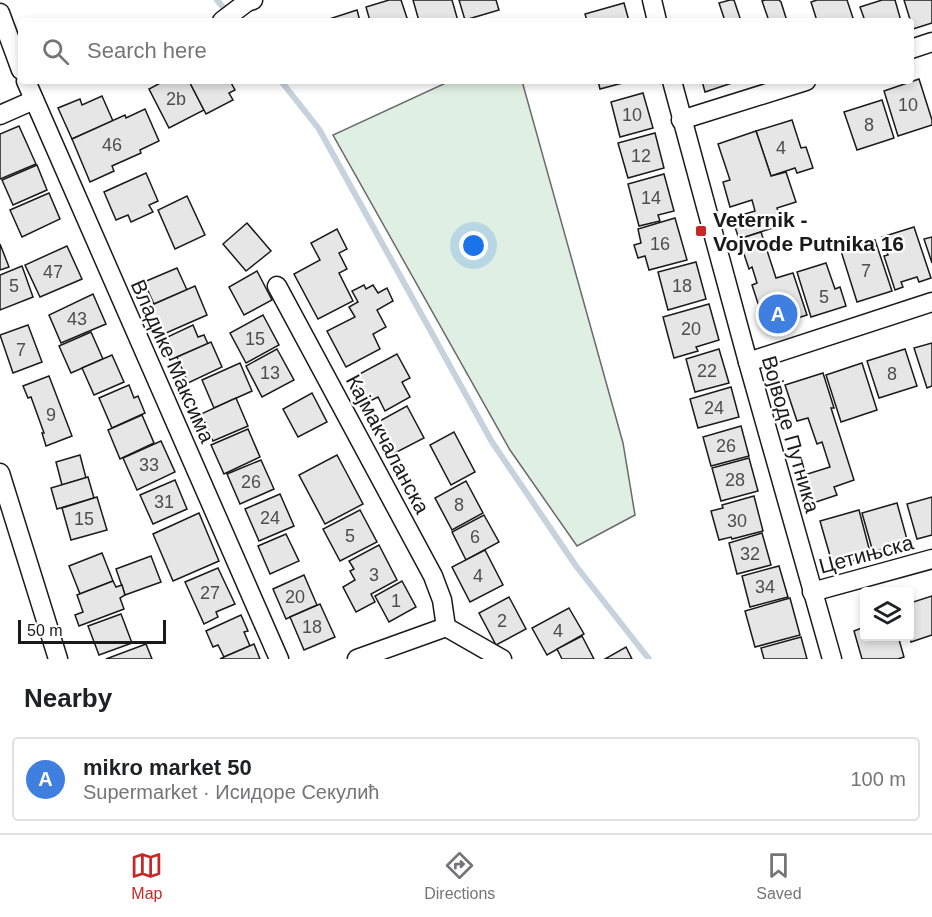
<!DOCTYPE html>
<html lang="en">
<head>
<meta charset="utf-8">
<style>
  :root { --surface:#fff; --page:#f2f2f2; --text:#202124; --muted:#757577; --line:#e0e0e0; --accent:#c62828 }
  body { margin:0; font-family:Helvetica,sans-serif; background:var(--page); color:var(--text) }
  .controls { position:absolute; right:18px; bottom:18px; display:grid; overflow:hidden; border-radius:6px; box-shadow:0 3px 9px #0003 }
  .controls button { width:54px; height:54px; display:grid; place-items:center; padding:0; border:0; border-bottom:2px solid var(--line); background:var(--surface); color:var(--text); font:30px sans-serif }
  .scale { position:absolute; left:18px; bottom:15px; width:148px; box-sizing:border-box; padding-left:6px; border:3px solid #1a1a1a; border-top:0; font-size:16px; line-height:21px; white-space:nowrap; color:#1a1a1a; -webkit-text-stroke:4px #fff; paint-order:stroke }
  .you { position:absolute; left:474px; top:246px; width:21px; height:21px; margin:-15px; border:4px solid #fff; border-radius:50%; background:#1a73e8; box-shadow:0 0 0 9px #1a73e833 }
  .badge { display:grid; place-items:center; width:39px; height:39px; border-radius:50%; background:var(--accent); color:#fff; font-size:20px; font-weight:700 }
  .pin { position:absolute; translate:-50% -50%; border:3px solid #fff; box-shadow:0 2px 6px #0006 }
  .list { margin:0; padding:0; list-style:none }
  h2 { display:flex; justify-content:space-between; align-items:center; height:78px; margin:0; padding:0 24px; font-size:26px }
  h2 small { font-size:20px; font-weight:400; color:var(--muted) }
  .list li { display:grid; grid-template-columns:39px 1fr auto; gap:18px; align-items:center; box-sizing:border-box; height:84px; margin:0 12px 12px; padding:0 12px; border:2px solid var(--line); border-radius:6px }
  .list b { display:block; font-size:22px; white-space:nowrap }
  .list p { margin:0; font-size:20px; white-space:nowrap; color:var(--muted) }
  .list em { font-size:20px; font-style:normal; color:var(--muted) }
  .icon { flex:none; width:33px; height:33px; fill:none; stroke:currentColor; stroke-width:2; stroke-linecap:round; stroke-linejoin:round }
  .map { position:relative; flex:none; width:932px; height:659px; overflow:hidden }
  .search { position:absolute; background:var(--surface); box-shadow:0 3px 9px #0003; left:18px; right:18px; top:18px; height:66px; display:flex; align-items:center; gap:15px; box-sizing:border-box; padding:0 21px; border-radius:6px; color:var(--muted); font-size:22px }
  .sheet { height:174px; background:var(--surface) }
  nav { display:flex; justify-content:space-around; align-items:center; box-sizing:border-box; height:84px; border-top:2px solid var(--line); background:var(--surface); font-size:16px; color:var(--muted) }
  nav a { display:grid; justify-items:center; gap:3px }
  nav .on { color:var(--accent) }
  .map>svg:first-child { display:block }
</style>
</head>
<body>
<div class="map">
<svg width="932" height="659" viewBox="0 0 932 659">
  <rect width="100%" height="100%" fill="#fff"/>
  <polygon fill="#e0efe3" stroke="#6a6a6a" stroke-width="1.5" points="450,81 522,81 623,443 635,515 577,546 510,450 333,135"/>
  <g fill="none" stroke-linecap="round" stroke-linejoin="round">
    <g stroke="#c6d2dc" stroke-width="6">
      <polyline points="217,0 228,13"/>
      <polyline points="281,81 319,129 492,442 576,566 649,659"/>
    </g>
  </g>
  <g fill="#e6e6e6" stroke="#1a1a1a" stroke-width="1.5">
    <polygon points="389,0 401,0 408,21 370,21 366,7"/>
    <polygon points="413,0 452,0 458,21 419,21"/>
    <polygon points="459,0 496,0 499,10 465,20"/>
    <polygon points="730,0 734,0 741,21 725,21 719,3"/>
    <polygon points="765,0 779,0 781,2 787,21 769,21 762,1"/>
    <polygon points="817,0 847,0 854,21 817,21 811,2"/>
    <polygon points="882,0 895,0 901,21 865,21 860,7"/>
    <polygon points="904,0 932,0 932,23 913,29"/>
    <polygon points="624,3 629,21 587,21 585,14"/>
    <polygon points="357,10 360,21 326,21 326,20"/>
    <polygon points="919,79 932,120 932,125 898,136 884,91"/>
    <polygon points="164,81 189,81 204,110 169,128 149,89"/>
    <polygon points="189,81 230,81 235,90 229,93 233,100 206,114"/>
    <polygon points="598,81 630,81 600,89"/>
    <polygon points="702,81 738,81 705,92"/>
    <polygon points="643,93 653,128 620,137 611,102"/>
    <polygon points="102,96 113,121 72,139 58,108 80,99 82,105"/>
    <polygon points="882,100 894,138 857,150 844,112"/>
    <polygon points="145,109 159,141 140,150 141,153 112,166 114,171 90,182 72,139 125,115 126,118"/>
    <polygon points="792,120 801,148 806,147 813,168 797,173 795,168 771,176 756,131"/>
    <polygon points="19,126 36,164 0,179 0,134"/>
    <polygon points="756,131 771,176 786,172 796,202 777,208 782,225 739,239 732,218 755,211 752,200 730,207 723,182 730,180 718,144"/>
    <polygon points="655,133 664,168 628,178 618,143"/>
    <polygon points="37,165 47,190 13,205 2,180"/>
    <polygon points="146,173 158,201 149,205 153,212 131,222 128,215 116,220 104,192"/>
    <polygon points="664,174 674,211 658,215 660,221 639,226 628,184"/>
    <polygon points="49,193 60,219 22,237 10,210"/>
    <polygon points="187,196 205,235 175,249 158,210"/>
    <polygon points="675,218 687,260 649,270 645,256 638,258 634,245 641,243 638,229"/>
    <polygon points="247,223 271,251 246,271 223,244"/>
    <polygon points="914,227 931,278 919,282 917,277 901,282 903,287 895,290 884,256 888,255 882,237"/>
    <polygon points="337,229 347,249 339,253 347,269 339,273 353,301 318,319 294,274 320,260 311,243"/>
    <polygon points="761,232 776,278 793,273 807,315 766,328 752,285 757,283 752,267 749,269 739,239"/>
    <polygon points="932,237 932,263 924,239"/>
    <polygon points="875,240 892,291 857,302 841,251"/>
    <polygon points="0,244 9,267 0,270"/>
    <polygon points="67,246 82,279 40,297 25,265"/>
    <polygon points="696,262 706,299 668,310 658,272"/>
    <polygon points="826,263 835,289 840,287 846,306 811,317 797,272"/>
    <polygon points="22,266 33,297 0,310 0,275"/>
    <polygon points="177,268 187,290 154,304 144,282"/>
    <polygon points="257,271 272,300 244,315 229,287"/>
    <polygon points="364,285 366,289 373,285 378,293 387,288 393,301 377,310 386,327 373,334 380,349 346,367 327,331 355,317 349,307 358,302 352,291"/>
    <polygon points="195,286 207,315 157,337 145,308"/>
    <polygon points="93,294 106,324 61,343 49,315"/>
    <polygon points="709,304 719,340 696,347 698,351 674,358 663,317"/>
    <polygon points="263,315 279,345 246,363 230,333"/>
    <polygon points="28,325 42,362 13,373 0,335"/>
    <polygon points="193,325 198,337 204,335 208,344 170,360 161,340"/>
    <polygon points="91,332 103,359 71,373 59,346"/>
    <polygon points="211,342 222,367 188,383 177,357"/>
    <polygon points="932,343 932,386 927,388 914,348"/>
    <polygon points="277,349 294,380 262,397 246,366"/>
    <polygon points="719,349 729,383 695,392 686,359"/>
    <polygon points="905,349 917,386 879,398 867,361"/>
    <polygon points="397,354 410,378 402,382 410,397 385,411 378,397 366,403 352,378"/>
    <polygon points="112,355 124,382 94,395 82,368"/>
    <polygon points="240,363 252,391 214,408 202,380"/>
    <polygon points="862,363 877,410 841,422 826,375"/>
    <polygon points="823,373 834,408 831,408 854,480 834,487 837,495 810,504 801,476 830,467 822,442 817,444 808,418 797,421 785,385"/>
    <polygon points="49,376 72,436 46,446 42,433 44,433 31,397 28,398 23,386"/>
    <polygon points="129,385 134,398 138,396 145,413 112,428 99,398"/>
    <polygon points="731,387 739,417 698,428 690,399"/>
    <polygon points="312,393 327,422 298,437 283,409"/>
    <polygon points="236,398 248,426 213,441 201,414"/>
    <polygon points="407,406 424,438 393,454 376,423"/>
    <polygon points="142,415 154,443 120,459 108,430"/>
    <polygon points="741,426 749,456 711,466 703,437"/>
    <polygon points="248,429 260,457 224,474 211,445"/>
    <polygon points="454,432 475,472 451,485 430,445"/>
    <polygon points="161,441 175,472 137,490 123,458"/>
    <polygon points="80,455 86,478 62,485 56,462"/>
    <polygon points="337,455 363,504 325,524 299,475"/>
    <polygon points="749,458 758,491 721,501 712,468"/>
    <polygon points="261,460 274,489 240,504 227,474"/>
    <polygon points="88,477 94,498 57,509 51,488"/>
    <polygon points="175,480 187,509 153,524 140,495"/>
    <polygon points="466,481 483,513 452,530 435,498"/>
    <polygon points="280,494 294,526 259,541 245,509"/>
    <polygon points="754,496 763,531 732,539 731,537 719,540 711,511 723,508 722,505"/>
    <polygon points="97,497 107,530 71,540 62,508"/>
    <polygon points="932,497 932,535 917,539 907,504"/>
    <polygon points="897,503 908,543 873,552 862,513"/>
    <polygon points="360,510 377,542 340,561 323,529"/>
    <polygon points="859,510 871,556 833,566 820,521"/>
    <polygon points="199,513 219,561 173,581 153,534"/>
    <polygon points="484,515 499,542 466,560 452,532"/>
    <polygon points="762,533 771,565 737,574 729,543"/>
    <polygon points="286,534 299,561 270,574 258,546"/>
    <polygon points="379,545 397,580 371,594 375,602 356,612 343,587 355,580 350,571 354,569 349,561"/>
    <polygon points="485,550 503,585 470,602 452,567"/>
    <polygon points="102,553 113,581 80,594 69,566"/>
    <polygon points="151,556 161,582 125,595 116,569"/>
    <polygon points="779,566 788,597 750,607 742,576"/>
    <polygon points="218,568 235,604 216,612 218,617 204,624 185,582"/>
    <polygon points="304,575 317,605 286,619 273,589"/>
    <polygon points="113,581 116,587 122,585 125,595 120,598 124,609 79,626 75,615 83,612 77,595"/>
    <polygon points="402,581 416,607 389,622 375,596"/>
    <polygon points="932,596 932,635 911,642 909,636 910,603"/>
    <polygon points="509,597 526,629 496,645 479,613"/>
    <polygon points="790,598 800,635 755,647 745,611"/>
    <polygon points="320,604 335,637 304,650 290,617"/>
    <polygon points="569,608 584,634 547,655 532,628"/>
    <polygon points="121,614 132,643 99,655 88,626"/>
    <polygon points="241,615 248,631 244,632 250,646 224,657 218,645 213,647 206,631"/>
    <polygon points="864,627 864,636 898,636 904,657 898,659 862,659 854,631"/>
    <polygon points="582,636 594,659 562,659 557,649"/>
    <polygon points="801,637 807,659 764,659 761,648"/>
    <polygon points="146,644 152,659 106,659"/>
    <polygon points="254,644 260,659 220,659 224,657"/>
    <polygon points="626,647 632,659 605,659"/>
  </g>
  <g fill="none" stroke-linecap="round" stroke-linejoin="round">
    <defs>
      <g id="street">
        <polyline points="652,0 657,21"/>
        <polyline points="0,13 21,70"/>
        <polyline points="222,21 247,2 253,0"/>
        <polyline points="911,49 932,42"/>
        <polyline points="26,81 279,659"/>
        <polyline points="672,81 748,362 832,659"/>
        <polyline points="0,115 34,100"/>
        <polyline points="681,120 806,81"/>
        <polyline points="277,286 433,576 442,600 446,627"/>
        <polyline points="748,362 932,302"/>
        <polyline points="0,473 58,659"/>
        <polyline points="812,592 932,559"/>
        <polyline points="357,659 446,627 502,659"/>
      </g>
    </defs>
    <use href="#street" stroke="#1a1a1a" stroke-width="21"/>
    <use href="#street" stroke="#fff" stroke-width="18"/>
  </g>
  <rect fill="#c62828" stroke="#fff" stroke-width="2" x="695" y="225" width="12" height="12" rx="3"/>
  <g text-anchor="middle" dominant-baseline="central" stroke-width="4.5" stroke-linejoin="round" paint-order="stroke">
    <g font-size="18" fill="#4d4d4d">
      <text x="176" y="99">2b</text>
      <text x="908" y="105">10</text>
      <text x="632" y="115">10</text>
      <text x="869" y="125">8</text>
      <text x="112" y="145">46</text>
      <text x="781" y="148">4</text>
      <text x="641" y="156">12</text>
      <text x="651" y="198">14</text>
      <text x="660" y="244">16</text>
      <text x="866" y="271">7</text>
      <text x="53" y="272">47</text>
      <text x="14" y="286">5</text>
      <text x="682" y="286">18</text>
      <text x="824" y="297">5</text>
      <text x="77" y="319">43</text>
      <text x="691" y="329">20</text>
      <text x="255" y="339">15</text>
      <text x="21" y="350">7</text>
      <text x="707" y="371">22</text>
      <text x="270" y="373">13</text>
      <text x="892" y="374">8</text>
      <text x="714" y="408">24</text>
      <text x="51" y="415">9</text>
      <text x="726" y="446">26</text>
      <text x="149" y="465">33</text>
      <text x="735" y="480">28</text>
      <text x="251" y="482">26</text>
      <text x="164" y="502">31</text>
      <text x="459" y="505">8</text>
      <text x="270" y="518">24</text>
      <text x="84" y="519">15</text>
      <text x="737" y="521">30</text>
      <text x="350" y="536">5</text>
      <text x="475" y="537">6</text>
      <text x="750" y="554">32</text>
      <text x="374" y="575">3</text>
      <text x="478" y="576">4</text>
      <text x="765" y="587">34</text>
      <text x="210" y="593">27</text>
      <text x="295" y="597">20</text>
      <text x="396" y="601">1</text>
      <text x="502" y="621">2</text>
      <text x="312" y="627">18</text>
      <text x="558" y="631">4</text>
    </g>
    <g font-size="21" font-weight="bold" fill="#1a1a1a" stroke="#fff" text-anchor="start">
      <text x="713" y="219">Veternik -<tspan x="713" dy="24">Vojvode Putnika 16</tspan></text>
    </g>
    <g font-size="21" fill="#1a1a1a" stroke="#fff">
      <text transform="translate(173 361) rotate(66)">Владике Максима</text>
      <text transform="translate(791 434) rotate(74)">Војводе Путника</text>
      <text transform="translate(388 444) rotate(62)">Кајмакчаланска</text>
      <text transform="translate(866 554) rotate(-15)">Цетињска</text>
    </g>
  </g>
</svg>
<div class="controls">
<button><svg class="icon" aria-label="layers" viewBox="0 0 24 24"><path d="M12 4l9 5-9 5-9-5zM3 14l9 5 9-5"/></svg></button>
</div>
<div class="scale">50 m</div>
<div class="you"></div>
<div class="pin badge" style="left:778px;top:314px;background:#3f7fe0">A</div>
<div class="search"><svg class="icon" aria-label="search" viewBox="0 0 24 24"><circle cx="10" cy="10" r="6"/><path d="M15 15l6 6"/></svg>Search here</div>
</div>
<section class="sheet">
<h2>Nearby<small></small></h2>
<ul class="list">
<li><span class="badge" style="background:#3f7fe0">A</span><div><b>mikro market 50</b><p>Supermarket · Исидоре Секулић</p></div><em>100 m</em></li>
</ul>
</section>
<nav>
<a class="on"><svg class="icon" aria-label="map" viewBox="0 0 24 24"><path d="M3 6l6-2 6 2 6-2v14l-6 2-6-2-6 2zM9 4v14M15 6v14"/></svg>Map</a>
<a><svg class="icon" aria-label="directions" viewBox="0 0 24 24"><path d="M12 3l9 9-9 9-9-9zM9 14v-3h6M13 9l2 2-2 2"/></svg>Directions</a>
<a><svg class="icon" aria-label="saved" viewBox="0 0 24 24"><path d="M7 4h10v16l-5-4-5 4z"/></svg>Saved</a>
</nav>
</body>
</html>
